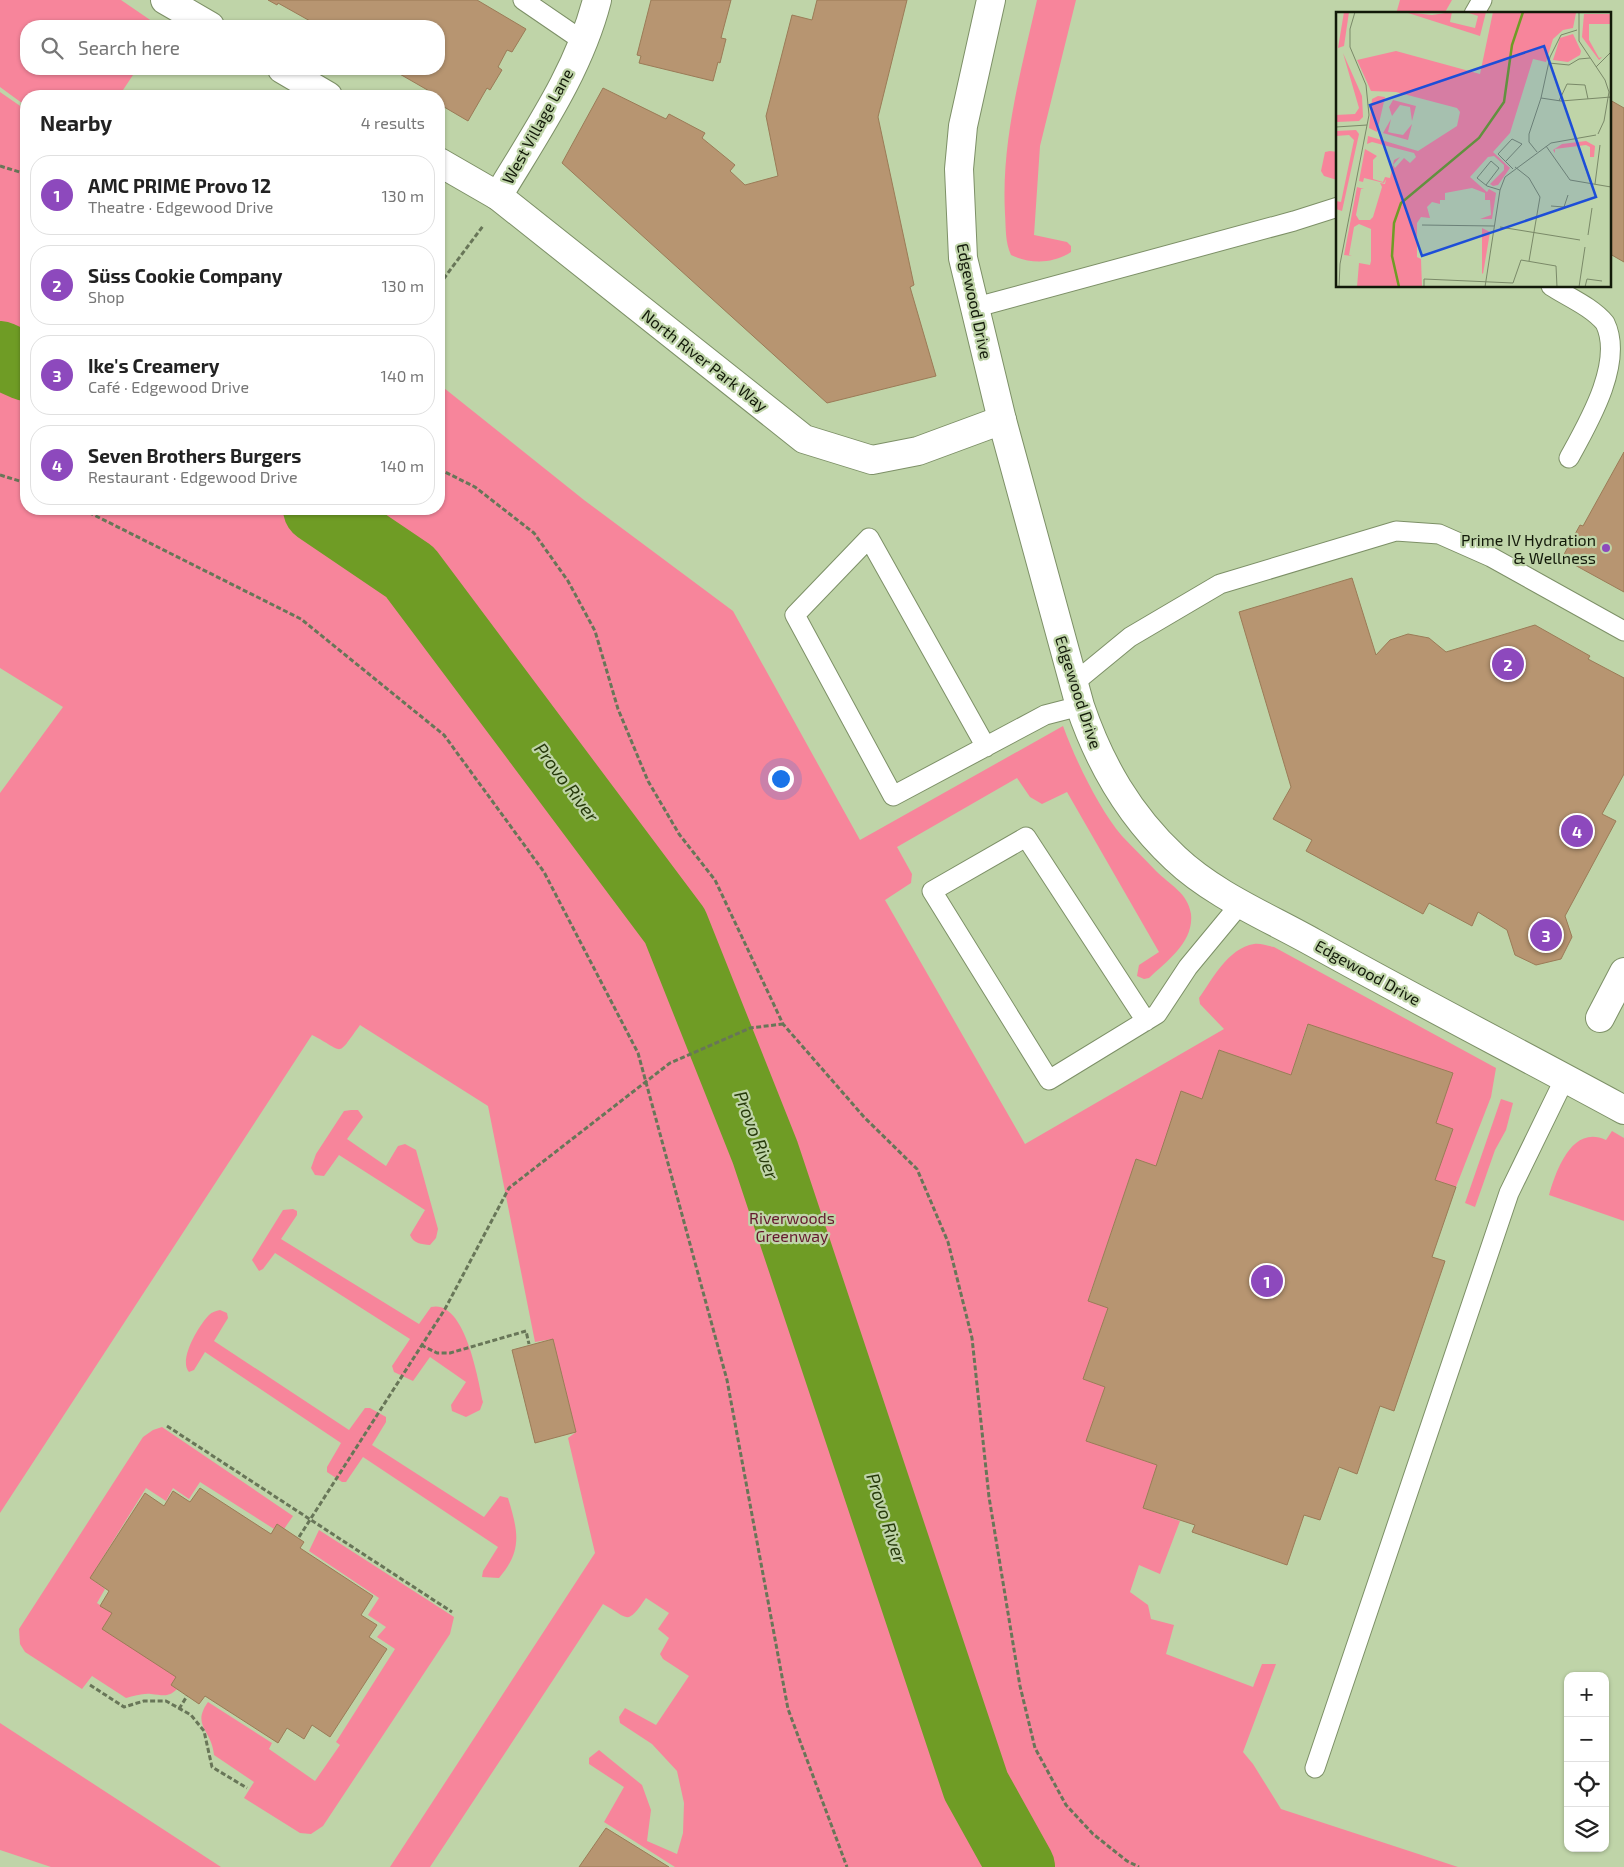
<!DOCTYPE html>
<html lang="en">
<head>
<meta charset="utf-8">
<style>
  :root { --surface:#fff; --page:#f6f6f6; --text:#222; --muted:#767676; --line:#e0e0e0; --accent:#8d49bd }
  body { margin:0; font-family:"Exo 2",sans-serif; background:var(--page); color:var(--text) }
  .controls { position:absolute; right:15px; bottom:15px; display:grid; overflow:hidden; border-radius:10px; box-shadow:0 1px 4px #0004 }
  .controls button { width:45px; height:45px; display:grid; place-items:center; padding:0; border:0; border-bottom:1px solid var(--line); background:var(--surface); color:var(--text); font:25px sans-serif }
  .you { position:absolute; left:780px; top:778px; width:18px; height:18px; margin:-12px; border:4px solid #fff; border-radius:50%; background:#1a73e8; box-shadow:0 0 0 8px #1a73e833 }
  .badge { display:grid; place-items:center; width:32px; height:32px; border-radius:50%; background:var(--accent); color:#fff; font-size:16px; font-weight:700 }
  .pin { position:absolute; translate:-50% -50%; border:2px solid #fff; box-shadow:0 1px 5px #0006 }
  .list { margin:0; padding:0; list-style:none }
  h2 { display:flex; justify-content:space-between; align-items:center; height:65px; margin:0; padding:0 20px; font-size:21px }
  h2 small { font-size:16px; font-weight:400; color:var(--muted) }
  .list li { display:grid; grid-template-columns:32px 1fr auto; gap:15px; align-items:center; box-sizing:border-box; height:80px; margin:0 10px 10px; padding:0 10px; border:1px solid var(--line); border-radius:20px }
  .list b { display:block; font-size:19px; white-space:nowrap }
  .list p { margin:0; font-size:16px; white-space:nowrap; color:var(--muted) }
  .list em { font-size:16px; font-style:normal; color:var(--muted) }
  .icon { flex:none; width:28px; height:28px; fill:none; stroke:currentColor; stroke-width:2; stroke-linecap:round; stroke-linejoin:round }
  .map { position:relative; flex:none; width:1624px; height:1867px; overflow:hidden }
  .search { position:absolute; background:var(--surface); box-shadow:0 1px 4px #0004; left:20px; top:20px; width:425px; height:55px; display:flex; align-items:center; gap:12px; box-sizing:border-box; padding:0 18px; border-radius:20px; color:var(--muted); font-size:19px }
  .panel { position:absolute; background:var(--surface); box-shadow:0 1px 4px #0004; left:20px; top:90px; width:425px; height:425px; border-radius:20px }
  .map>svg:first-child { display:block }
</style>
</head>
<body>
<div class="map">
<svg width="1624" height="1867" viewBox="0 0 1624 1867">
  <rect width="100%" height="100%" fill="#bfd4a8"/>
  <g fill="#f7859b">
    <polygon points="0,0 121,0 159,26 26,26 26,69 137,69 119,96 26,96 26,106 0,87"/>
    <path d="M 1037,0 L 1076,0 L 1040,146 L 1034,235 L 1067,242 L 1071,246 L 1071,252 C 1053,264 1030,264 1011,255 C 1005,242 1006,228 1005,214 C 1001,141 1021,71 1037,0 Z"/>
    <polygon points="1400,0 1452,0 1444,14 1396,14"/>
    <path d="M 0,92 L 26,110 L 26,509 L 439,509 L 439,384 L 584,500 L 733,611 L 860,840 L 1063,726 C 1075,759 1099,809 1122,836 C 1133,848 1145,859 1156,871 C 1170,885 1188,893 1191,914 C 1194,942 1167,961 1149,978 L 1144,979 L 1137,976 L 1139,965 L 1159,952 L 1067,792 L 1042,804 L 1030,797 L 1017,778 L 897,847 L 912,874 L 911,883 L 885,900 L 1025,1144 L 1224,1029 L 1200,1004 L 1199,998 C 1212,980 1228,948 1254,944 C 1260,943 1268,946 1274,947 L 1496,1068 L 1491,1097 L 1456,1187 L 1435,1180 L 1436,1123 L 1452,1073 L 1307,1025 L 1291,1075 L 1219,1050 L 1202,1099 L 1181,1092 L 1156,1166 L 1136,1159 L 1088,1300 L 1108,1308 L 1083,1379 L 1105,1387 L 1087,1441 L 1157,1465 L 1143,1508 L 1180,1521 L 1160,1574 L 1139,1565 L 1130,1592 L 1148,1605 L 1151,1619 L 1174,1625 L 1166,1654 L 1253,1687 L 1262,1664 L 1276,1664 L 1243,1752 L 1253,1764 L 1281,1809 L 1458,1867 L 675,1867 L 604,1822 L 624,1787 L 589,1764 L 589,1758 L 599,1750 L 642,1785 L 651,1810 L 647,1841 L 677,1854 L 683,1833 L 684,1803 L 677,1771 L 652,1744 L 620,1723 L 619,1717 L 625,1708 L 656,1725 L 689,1676 L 663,1659 L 660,1654 L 669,1638 L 658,1629 L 669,1613 L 646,1598 C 626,1627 629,1618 603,1604 L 430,1867 L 390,1867 L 595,1553 L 568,1438 L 576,1432 L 553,1339 L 535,1342 L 488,1106 L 360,1025 C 335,1059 346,1052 312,1035 L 0,1513 L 0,793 L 63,707 L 0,668 Z"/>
    <polygon points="1330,151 1338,152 1337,180 1324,176 1321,171 1325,152"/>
    <polygon points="1501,1099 1513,1103 1506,1130 1495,1150 1475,1207 1465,1203"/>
    <path d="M 351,1110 L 358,1110 L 363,1117 L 347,1139 L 386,1166 L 398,1146 L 405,1144 L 416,1150 L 438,1229 L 436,1238 L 430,1245 C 421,1244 414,1244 410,1235 L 425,1210 L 339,1155 L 324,1176 L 315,1175 L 311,1168 L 316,1154 L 344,1111 Z"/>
    <path d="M 1612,1131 L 1624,1138 L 1624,1221 L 1549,1195 C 1556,1171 1572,1124 1606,1140 Z"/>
    <path d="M 293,1209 L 297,1211 L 297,1215 L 281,1239 L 419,1324 L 431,1307 C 465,1299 478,1379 483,1402 L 480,1410 L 466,1417 L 452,1411 L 451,1405 L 466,1382 L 430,1357 L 413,1381 L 394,1372 L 392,1366 L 410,1339 L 275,1253 L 263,1269 L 259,1271 L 252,1260 L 283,1210 Z"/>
    <path d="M 220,1310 L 227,1313 L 228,1318 L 214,1341 L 349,1430 L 365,1408 L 370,1408 L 386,1417 L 386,1422 L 372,1445 L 484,1517 L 500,1496 L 508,1498 C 518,1531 523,1550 499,1578 L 482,1577 L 483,1571 L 498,1547 L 363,1457 L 346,1482 L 342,1482 L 327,1472 L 327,1467 L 341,1443 L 205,1352 L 194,1370 L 189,1372 C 178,1360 199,1325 209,1315 C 212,1312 216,1311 220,1310 Z"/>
    <path d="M 162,1427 L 293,1516 L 284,1529 L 277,1524 L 274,1529 L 200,1482 L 189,1499 L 173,1488 L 166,1501 L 146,1488 L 90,1578 L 105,1589 L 97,1603 L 112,1613 L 176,1677 L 171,1685 L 177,1689 C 168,1698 163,1695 151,1694 C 143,1693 134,1696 126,1698 L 92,1676 L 82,1689 L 25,1652 L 20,1644 L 19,1629 L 143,1437 L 153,1430 Z"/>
    <path d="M 319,1530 L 454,1617 L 450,1634 L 323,1826 L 311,1834 L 300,1833 L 244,1798 L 254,1782 L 214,1755 C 212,1730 191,1726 208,1702 L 272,1743 L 269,1749 L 315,1781 L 340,1745 L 336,1742 L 395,1649 L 377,1637 L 386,1627 L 368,1615 L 379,1598 L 309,1551 Z"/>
    <polygon points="0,1723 221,1867 51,1867 0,1850"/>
  </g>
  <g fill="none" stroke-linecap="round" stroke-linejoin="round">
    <g stroke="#6f9c25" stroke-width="68">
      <polyline points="0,355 26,367"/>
      <polyline points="317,509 410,572 675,926 765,1152 976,1786 1021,1867"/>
    </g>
  </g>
  <g fill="#b79571" stroke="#9b7b57">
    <polygon points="268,0 477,0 526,29 512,52 507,50 498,67 502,70 490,90 487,88 468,121 439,104 439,96 429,96 431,92 391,69 439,69 439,26 319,26 278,3 277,5"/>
    <polygon points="651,0 731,0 721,38 726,39 720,63 718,62 713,81 639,63 641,56 637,55"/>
    <polygon points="817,0 907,0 878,117 914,285 910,287 936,376 827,403 562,163 603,88 666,119 669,114 705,133 702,138 735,165 730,171 745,185 778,176 766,116 792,15 812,20"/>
    <polygon points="1610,100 1624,108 1624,262 1610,254"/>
    <polygon points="1624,452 1624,592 1562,558 1580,525 1583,526"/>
    <polygon points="1352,578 1376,655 1390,640 1408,634 1429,638 1446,652 1535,625 1590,656 1588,659 1624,678 1624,774 1602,814 1616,821 1565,916 1572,937 1561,959 1536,965 1515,955 1507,930 1478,912 1472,926 1429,903 1423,914 1306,851 1312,840 1273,819 1291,787 1239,612"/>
    <polygon points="1308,1024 1453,1073 1436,1123 1453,1129 1435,1180 1456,1187 1432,1257 1445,1261 1394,1411 1380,1406 1357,1474 1339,1467 1320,1520 1304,1515 1287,1565 1192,1532 1195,1525 1143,1508 1157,1465 1086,1441 1105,1387 1083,1379 1108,1308 1088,1301 1136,1159 1156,1166 1181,1091 1202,1099 1219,1050 1291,1075"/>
    <polygon points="553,1339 576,1432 535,1443 512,1350"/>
    <polygon points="200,1488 271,1534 277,1524 304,1542 300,1548 373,1596 361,1615 377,1625 369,1637 387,1649 330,1737 312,1725 304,1739 287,1728 278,1743 205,1696 199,1704 171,1685 176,1677 102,1629 112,1613 100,1606 109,1591 90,1578 145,1493 164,1506 173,1491 190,1502"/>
    <polygon points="606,1828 669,1867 579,1867"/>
  </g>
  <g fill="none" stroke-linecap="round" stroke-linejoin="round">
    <defs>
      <g id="lane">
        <polyline points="523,0 583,41"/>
        <polyline points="1474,14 1482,0"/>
        <path d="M 1551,286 C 1568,297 1592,307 1605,323 C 1624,362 1589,422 1569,458"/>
        <polyline points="973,308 1294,221 1338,207"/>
        <polyline points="1074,683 1130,637 1220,584 1396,531 1439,534 1491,557 1624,631"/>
        <polyline points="986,747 869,538 795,615 893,796 1045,715 1080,706"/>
        <polyline points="1146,1021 1026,837 932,891 1049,1080 1157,1014 1188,967 1241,903"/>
        <polyline points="1315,1768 1509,1193 1565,1078"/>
      </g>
      <g id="street">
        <polyline points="165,0 210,26"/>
        <path d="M 991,0 L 963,126 L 959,169 L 963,258 L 1002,420 L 1080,706 C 1100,765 1129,815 1175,858 C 1214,895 1268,917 1314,943 C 1416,1000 1521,1054 1624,1110"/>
        <polyline points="282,69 328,96"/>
        <polyline points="439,162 498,196 804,439 872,460 918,451 1002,420"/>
        <path d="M 498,196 C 535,134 579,71 597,0"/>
        <polyline points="1600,1018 1624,972"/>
      </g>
    </defs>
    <use href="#lane" stroke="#7d9067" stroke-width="21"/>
    <use href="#street" stroke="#7d9067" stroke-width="30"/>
    <g stroke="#687658" stroke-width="3" stroke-dasharray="5 2.5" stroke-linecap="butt">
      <polyline points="0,166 26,174"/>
      <polyline points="439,285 483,226"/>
      <polyline points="439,469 475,487 534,533 568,581 595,631 618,709 648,781 679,834 715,880 783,1024 864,1117 917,1169 948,1242 972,1338 989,1497 1020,1686 1035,1748 1066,1805 1093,1834 1127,1861 1139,1867"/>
      <polyline points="0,475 26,483"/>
      <polyline points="82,509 301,619 444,735 544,872 638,1053 727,1380 788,1709 847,1867"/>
      <polyline points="421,1345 437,1353 450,1353 526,1331 529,1344"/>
      <polyline points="167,1426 452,1612"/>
      <polyline points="299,1537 445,1309 509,1188 670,1063 750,1028 783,1024"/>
      <polyline points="90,1685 124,1707 144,1701 166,1701 191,1715 204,1731 212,1767 247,1788"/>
      <polyline points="179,1709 187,1696"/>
    </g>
    <use href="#lane" stroke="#fff" stroke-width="19"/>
    <use href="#street" stroke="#fff" stroke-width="28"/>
  </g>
  <circle fill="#8d49bd" stroke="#bfd4a8" stroke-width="2" cx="1606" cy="548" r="5"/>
  <g text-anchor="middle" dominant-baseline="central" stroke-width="4.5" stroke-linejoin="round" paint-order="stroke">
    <g font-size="16" fill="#121909" stroke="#bfd4a8">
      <text transform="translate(537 126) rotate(-61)">West Village Lane</text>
      <text transform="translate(975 301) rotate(78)">Edgewood Drive</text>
      <text transform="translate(705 360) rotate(38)">North River Park Way</text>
      <text transform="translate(1079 692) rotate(72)">Edgewood Drive</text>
      <text transform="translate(1368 972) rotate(29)">Edgewood Drive</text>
    </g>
    <g font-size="16" fill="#121909" stroke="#bfd4a8" text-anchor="end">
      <text x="1596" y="539">Prime IV Hydration<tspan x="1596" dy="18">&amp; Wellness</tspan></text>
    </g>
    <g font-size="16" fill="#64182d" stroke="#bfd4a8">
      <text x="792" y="1217">Riverwoods<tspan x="792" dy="18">Greenway</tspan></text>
    </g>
    <g font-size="18" font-style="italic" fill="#273a0b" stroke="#bfd4a8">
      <text transform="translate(567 782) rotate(53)">Provo River</text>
      <text transform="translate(757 1135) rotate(69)">Provo River</text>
      <text transform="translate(887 1518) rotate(72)">Provo River</text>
    </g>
  </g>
  <g transform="translate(1336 12)">
    <rect width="275" height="275" fill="#bfd4a8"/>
    <path d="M 8,0 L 13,0 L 8,34 L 2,36 ZM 69,0 L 96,3 L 116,0 L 114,10 L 139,16 L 142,4 L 130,0 L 150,0 L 144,24 ZM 157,0 L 240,1 L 237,16 L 227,18 L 217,27 L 210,50 L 197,47 L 174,121 L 157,140 L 174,156 L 162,173 L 157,174 L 154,172 L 168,158 L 168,153 L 158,144 L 152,145 L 134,165 L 151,180 L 153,177 L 160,181 L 156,207 L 144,207 L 155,203 L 154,188 L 149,188 L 149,181 L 136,176 L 109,181 L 109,188 L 104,188 L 104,192 L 96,190 L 91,195 L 94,206 L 85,205 L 81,211 L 81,245 L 85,247 L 86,275 L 21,275 L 23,251 L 34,253 L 35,249 L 35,217 L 23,212 L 18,215 L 13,243 L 16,244 L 8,243 L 21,175 L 28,177 L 25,177 L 20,203 L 23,208 L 34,208 L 37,205 L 46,175 L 44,171 L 49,172 L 50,167 L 48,171 L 28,166 L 27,170 L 23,169 L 29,137 L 41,144 L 37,148 L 37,167 L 47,170 L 49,165 L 54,166 L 58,148 L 64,145 L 57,153 L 59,156 L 68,146 L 74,151 L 80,145 L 78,141 L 36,130 L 31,132 L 32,124 L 82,139 L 121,114 L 124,100 L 121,96 L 60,80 L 35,79 L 21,48 L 60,39 L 144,62 ZM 248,2 L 275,2 L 275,12 L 253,12 L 253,28 L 263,46 L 266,45 L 263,48 L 246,25 ZM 237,22 L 245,39 L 244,43 L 232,50 L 217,48 L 224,26 ZM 7,41 L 26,84 L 27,105 L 23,109 L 0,110 L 0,103 L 19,102 L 23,96 ZM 42,84 L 49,85 L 41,120 L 33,116 L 36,87 ZM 57,88 L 80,94 L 76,109 L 74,95 L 64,93 L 56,104 L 53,95 ZM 55,107 L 52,120 L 56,121 L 67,123 L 76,112 L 72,128 L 47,121 ZM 20,118 L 23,122 L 6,199 L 0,197 L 0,189 L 5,190 L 18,128 L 13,123 L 0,124 L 0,119 ZM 250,129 L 259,134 L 258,145 L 254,145 L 254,135 L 250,133 L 219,137 L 219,141 L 217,138 L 226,132 ZM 146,216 L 154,220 L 147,262 L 146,261 Z" fill="#f7859b"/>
    <path fill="none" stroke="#6f9c25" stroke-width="2.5" d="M 63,275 L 56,244 L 58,211 L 65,191 L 143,126 L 168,90 L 176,33 L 187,0"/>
    <path fill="none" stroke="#7a8968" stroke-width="1" d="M 243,0 L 243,29 L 269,68 L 273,80 L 268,109 L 262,122M 213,51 L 233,53 L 243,47 L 254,46M 260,55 L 275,40M 205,86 L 225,89 L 275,85M 223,89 L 231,72 L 249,73 L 252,87M 0,115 L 31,113M 210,134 L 234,168 L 275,175M 201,140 L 193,130 L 193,122 L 205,86 L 214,45 L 225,23 L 241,18M 170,149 L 186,132 L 176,127 L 162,142 L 177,157M 179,155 L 193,166 L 204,185 L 193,249M 259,172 L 264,133M 150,173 L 163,156 L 155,149 L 141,166 L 151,174 L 164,178M 215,194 L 228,195 L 232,183M 86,213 L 158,214M 164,215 L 244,228M 252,223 L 256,196M 3,275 L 4,252 L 33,103 L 30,73 L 14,35 L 14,17 L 19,0M 88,275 L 88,267 L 177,271 L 185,248 L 220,254 L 221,275M 149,275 L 164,178 L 169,165 L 215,131 L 260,123M 243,275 L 249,235M 249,275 L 251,267 L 266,269"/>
    <path fill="#1d4ed8" fill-opacity="0.15" stroke="#1d4ed8" stroke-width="2.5" d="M 208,34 L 260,185 L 86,244 L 34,93 Z"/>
    <rect width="275" height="275" fill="none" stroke="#121909" stroke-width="2.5"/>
  </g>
</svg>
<div class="controls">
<button>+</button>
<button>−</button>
<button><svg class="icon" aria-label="locate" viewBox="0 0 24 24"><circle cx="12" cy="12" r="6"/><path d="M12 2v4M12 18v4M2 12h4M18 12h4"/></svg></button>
<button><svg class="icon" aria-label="layers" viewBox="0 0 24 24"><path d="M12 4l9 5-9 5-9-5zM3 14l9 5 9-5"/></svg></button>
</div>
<div class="you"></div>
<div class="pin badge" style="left:1267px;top:1281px">1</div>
<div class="pin badge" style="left:1508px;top:664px">2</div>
<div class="pin badge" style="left:1546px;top:935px">3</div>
<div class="pin badge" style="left:1577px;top:831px">4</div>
<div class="search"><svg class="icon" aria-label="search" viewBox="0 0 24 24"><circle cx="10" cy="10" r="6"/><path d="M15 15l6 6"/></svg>Search here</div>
<section class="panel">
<h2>Nearby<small>4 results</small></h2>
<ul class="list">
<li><span class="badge">1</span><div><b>AMC PRIME Provo 12</b><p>Theatre · Edgewood Drive</p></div><em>130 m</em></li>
<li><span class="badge">2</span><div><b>Süss Cookie Company</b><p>Shop</p></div><em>130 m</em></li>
<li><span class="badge">3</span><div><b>Ike's Creamery</b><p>Café · Edgewood Drive</p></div><em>140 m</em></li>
<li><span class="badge">4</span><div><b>Seven Brothers Burgers</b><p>Restaurant · Edgewood Drive</p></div><em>140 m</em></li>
</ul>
</section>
</div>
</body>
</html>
